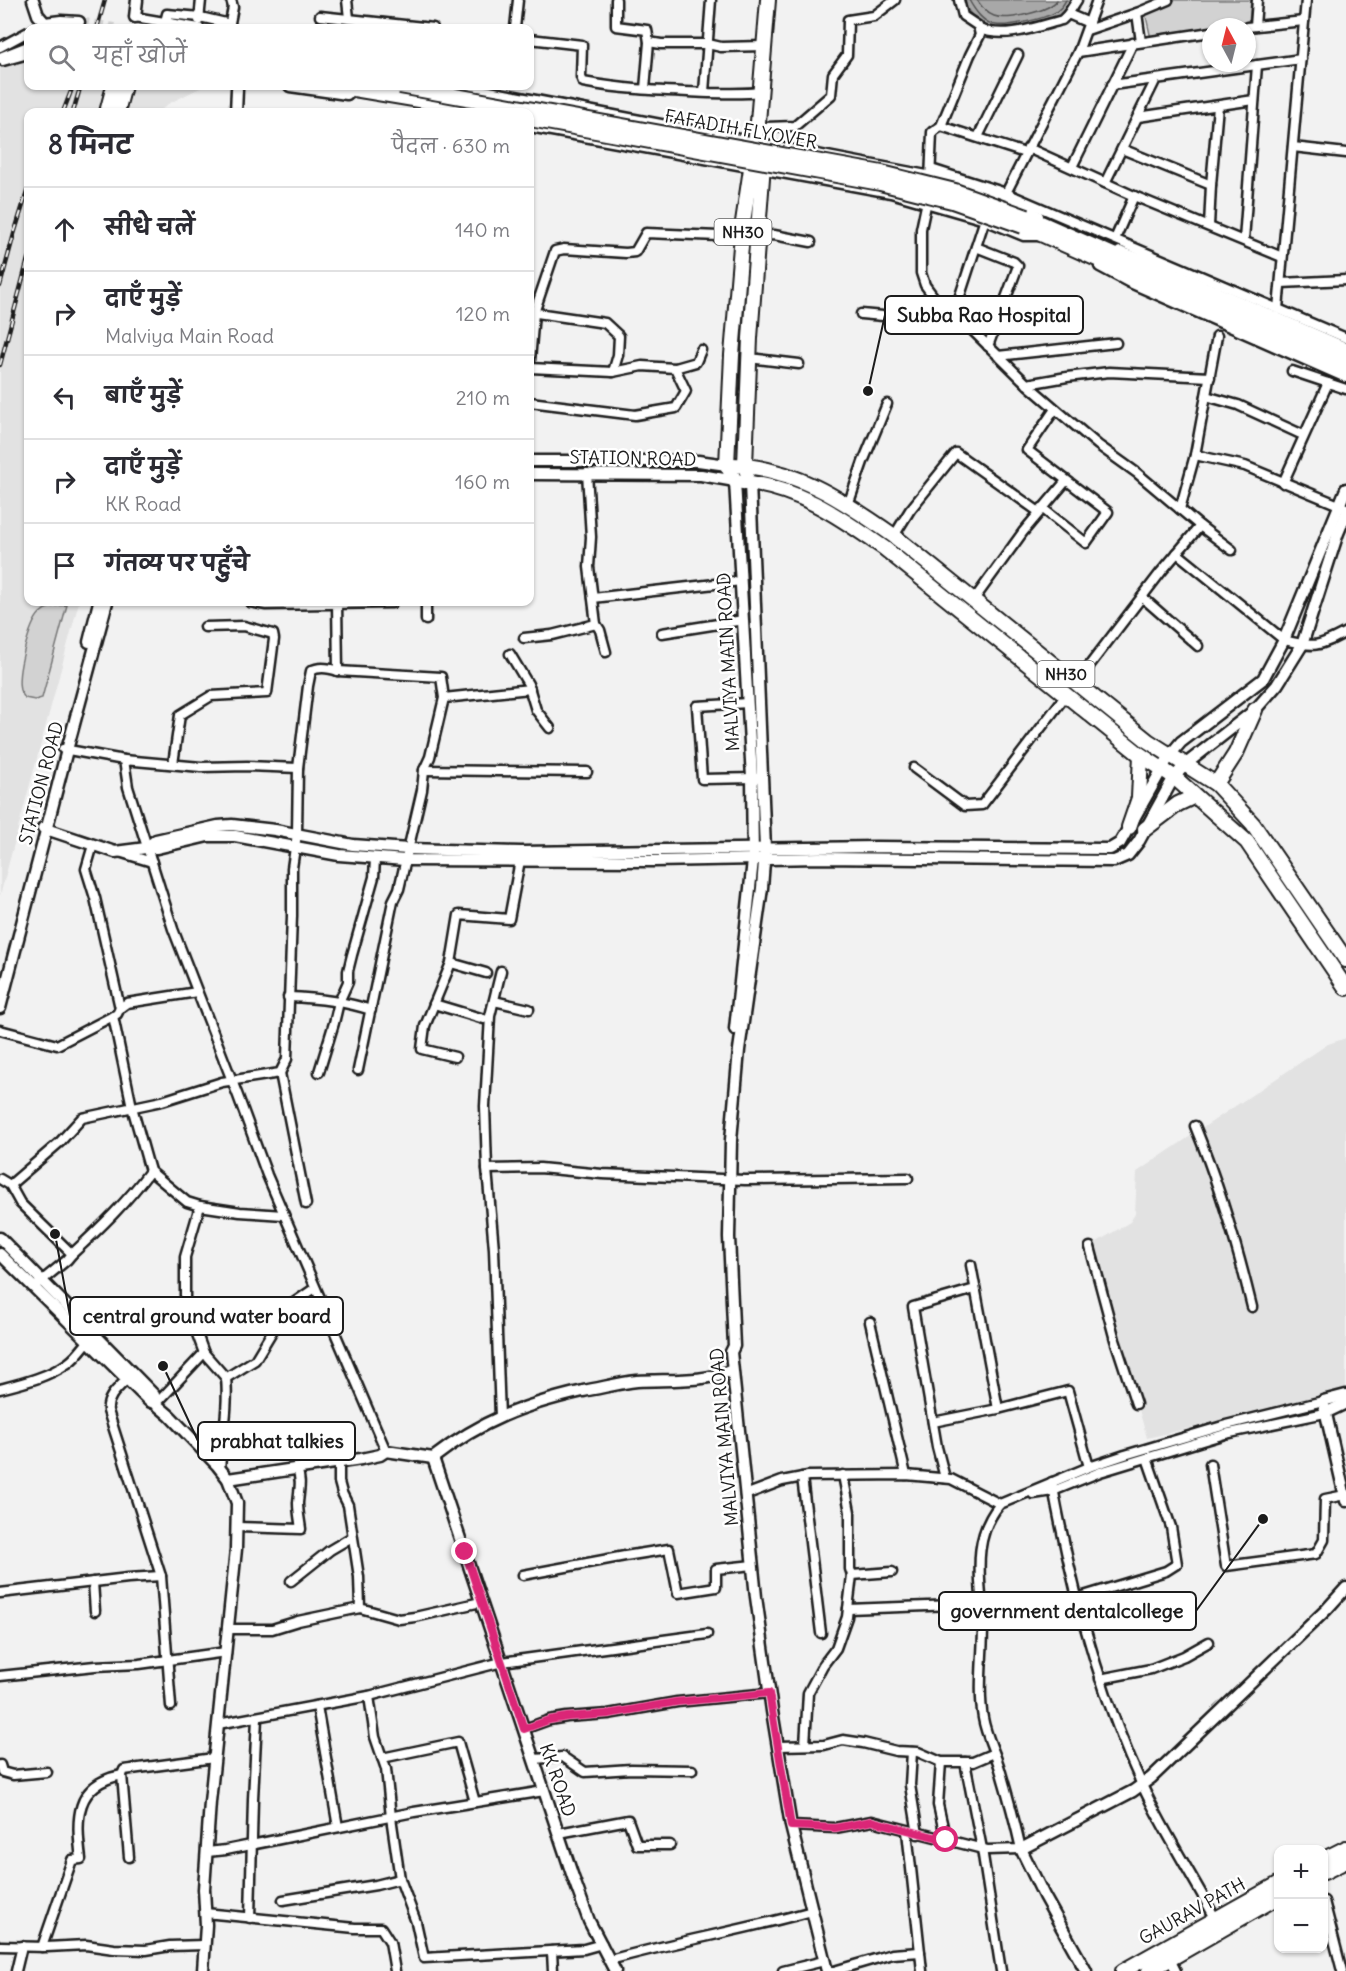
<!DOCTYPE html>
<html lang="hi">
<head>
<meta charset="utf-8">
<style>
  :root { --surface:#fff; --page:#f7f7f7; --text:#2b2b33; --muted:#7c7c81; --line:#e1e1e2 }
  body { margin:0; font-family:Delius,"Playpen Sans Deva",sans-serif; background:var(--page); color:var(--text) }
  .controls { position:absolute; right:18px; bottom:18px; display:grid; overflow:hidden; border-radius:12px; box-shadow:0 2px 4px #0004 }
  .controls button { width:54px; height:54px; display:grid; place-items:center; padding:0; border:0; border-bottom:2px solid var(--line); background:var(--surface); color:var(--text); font:30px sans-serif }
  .compass { position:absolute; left:1202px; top:18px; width:54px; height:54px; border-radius:50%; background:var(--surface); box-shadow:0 2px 4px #0004; rotate:353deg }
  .stop { position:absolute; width:18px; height:18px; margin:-14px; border:4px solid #db2777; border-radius:50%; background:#fff }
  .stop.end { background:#db2777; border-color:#fff; box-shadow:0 2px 6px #0008 }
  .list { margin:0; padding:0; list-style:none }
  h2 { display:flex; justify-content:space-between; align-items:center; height:78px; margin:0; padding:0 24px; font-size:26px }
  h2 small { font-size:20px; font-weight:400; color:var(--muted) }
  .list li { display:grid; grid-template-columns:39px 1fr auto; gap:18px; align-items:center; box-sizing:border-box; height:84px; padding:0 24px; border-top:2px solid var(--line) }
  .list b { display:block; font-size:22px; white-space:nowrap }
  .list p { margin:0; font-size:20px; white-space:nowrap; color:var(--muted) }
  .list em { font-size:20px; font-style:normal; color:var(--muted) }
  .icon { flex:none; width:33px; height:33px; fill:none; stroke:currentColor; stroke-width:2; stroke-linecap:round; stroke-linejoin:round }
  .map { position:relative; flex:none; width:1346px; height:1971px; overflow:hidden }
  .search { position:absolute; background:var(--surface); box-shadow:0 2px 4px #0004; left:24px; top:24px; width:510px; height:66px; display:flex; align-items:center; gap:15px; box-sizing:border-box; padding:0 21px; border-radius:12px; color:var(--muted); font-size:22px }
  .panel { position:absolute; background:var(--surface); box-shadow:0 2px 4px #0004; left:24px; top:108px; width:510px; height:498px; border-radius:12px }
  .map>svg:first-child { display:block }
</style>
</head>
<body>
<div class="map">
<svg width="1346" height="1971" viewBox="0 0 1346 1971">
  <rect width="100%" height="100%" fill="#f2f2f2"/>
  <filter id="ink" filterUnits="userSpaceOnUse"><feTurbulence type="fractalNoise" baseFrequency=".0167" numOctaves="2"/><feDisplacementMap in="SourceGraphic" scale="12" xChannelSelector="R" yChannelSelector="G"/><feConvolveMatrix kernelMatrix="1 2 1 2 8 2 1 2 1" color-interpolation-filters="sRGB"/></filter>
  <g filter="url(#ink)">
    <g fill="#e2e2e2">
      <polygon points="28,37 28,86 204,86 168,104 159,112 28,112 28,602 79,602 0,896 0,56 7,49"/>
      <polygon points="1346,1038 1346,1392 1147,1438 1092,1245 1130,1222 1135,1214 1137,1172 1328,1044"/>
    </g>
    <g fill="#d2d2d2" stroke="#777" stroke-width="1.5">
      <polygon points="1175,0 1251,0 1249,24 1230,27 1211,27 1211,30 1151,39 1145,12"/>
      <path d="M 67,605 L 42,698 L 35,700 L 25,698 C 23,695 21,693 20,690 C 16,674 29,624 40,613 C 47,606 58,605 67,605 Z"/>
    </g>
    <path fill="#a8a8a8" stroke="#707070" stroke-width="1.5" d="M 962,0 L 1073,0 C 1069,6 1065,14 1058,18 C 1052,22 1002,32 995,31 C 979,28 969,13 962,0 Z"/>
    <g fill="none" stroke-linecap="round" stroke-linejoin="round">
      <g stroke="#545454" stroke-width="1.5">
        <path d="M 969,0 C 975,11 983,23 996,25 C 1008,27 1048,18 1057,11 C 1061,8 1064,4 1066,0"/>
        <path d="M 977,0 C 982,7 986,13 994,16 C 1007,21 1050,11 1057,0"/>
      </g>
      <polyline stroke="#d2d2d2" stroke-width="10" stroke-dasharray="10 5" stroke-linecap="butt" points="79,22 114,28"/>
      <defs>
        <g id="minor">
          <polyline points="347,0 349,18"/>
          <polyline points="616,0 616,26 647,30 649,42 645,89"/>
          <polyline points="1077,0 1068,14 1089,23"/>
          <polyline points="1137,13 1141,42"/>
          <polyline points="320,16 433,28"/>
          <polyline points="135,17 199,28"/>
          <polyline points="199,20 201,0"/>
          <polyline points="165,22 167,14 200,17 230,24"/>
          <polyline points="1255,26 1257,0"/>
          <polyline points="1247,27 1304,21"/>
          <polyline points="35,28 45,23"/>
          <polyline points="229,28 233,7 231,0"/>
          <polyline points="515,28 518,0"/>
          <path d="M 979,29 C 1006,39 1036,27 1062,20 L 1068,14"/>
          <polyline points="1087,30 1137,13 1168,0"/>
          <path d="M 530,39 L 582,45 L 581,77 L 583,82 C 624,90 667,91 709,93 C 727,93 743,94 761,92"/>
          <polyline points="649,42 661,44 708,44 721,47 764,46"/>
          <polyline points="0,47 28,32"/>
          <polyline points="1078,52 1211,32"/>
          <polyline points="0,57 28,46"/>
          <polyline points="3,61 28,54"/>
          <polyline points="1112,85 1301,59"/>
          <polyline points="704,92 711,0"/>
          <polyline points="1138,117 1254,100"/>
          <polyline points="941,126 1025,153"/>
          <polyline points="766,127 795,126 831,95 833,74 847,55 848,20 874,16 895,0"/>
          <polyline points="978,137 1018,55"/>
          <polyline points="1293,147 1346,153"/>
          <polyline points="1028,148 1134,196 1282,257"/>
          <polyline points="1122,149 1211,185"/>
          <polyline points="1072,167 1133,43"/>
          <polyline points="931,169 1006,193 1346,338"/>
          <polyline points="930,181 932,132 941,126 970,55 980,35 978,26 963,16 959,0"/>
          <polyline points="1105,183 1156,79"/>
          <polyline points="1006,193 1078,52 1097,0"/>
          <polyline points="928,196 921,229 921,273 925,285 936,300 953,317 968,326 1029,386 1065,417 1098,445 1137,473 1200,526 1161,572 1076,683"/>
          <polyline points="1209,226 1211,185 1218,106"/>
          <polyline points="1115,239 1134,196"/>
          <polyline points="1244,240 1257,65"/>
          <polyline points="976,247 1014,262 1018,266 988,346"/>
          <polyline points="1281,283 1346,280"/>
          <polyline points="1278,309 1306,0"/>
          <polyline points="861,314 927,320 953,317 985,219"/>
          <polyline points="998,356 1116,343"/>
          <polyline points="749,358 799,364"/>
          <polyline points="530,361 534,313 555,251 564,249 626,253 635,252 646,233 743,237 774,235 811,242"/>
          <polyline points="530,368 613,372 618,355 619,336 605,323 530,312"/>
          <polyline points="675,368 696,362 701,350"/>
          <polyline points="1292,371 1346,389"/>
          <polyline points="1027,384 1067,377 1109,372 1210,377"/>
          <polyline points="1206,396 1238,405 1303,435"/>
          <polyline points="530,402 635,415 676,408 686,391 675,368 642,366 613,372"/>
          <polyline points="1195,455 1245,466 1346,508"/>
          <polyline points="587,473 591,537 589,567 596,624 600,630 606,652"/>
          <polyline points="1283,483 1328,383"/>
          <polyline points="848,505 863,462 887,404"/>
          <polyline points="1042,508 1086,543 1108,512 1027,450 1055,409"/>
          <polyline points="1180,509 1195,455 1217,336"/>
          <polyline points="1200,526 1232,550"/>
          <polyline points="894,536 910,510 956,453 1039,512"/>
          <path d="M 1177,553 L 1284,640 C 1315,648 1318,647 1346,632"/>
          <polyline points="1142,597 1198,646"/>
          <polyline points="593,598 741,581"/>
          <polyline points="973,601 1023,532 1066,481"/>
          <polyline points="250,602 266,605 392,603 392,602"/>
          <polyline points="337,602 338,671"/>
          <polyline points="426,602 426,620"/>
          <polyline points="662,633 743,620"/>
          <polyline points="524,638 552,635 596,624"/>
          <polyline points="510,654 528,684 536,710 550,728"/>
          <polyline points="748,703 697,706 702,779 756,778"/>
          <polyline points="63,749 124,760 201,767 247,766 298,768"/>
          <polyline points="124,760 128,787 173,929 238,1096 267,1175 386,1451"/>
          <polyline points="173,764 180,715 211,696 267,693 274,639 273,634 244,626 205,627"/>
          <polyline points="914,768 965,806 982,805 1066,695"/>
          <polyline points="424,770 587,772"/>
          <polyline points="119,852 152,862"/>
          <polyline points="451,963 486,973"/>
          <path d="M 288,997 C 316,998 344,1001 371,1010"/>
          <polyline points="494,1001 529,1009"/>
          <polyline points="434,1004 484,1019"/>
          <polyline points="120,1008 127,1003 197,992"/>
          <polyline points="113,1016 132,1107 150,1171 187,1202 200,1206 240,1212 283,1215"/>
          <polyline points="0,1030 57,1045 117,1014 120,1008 95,898 86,869 93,845"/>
          <polyline points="455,1057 422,1049 425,1026 451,963 459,915 509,919 521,855"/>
          <polyline points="358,1070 393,901 399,889 422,790 424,770 430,757 444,698 530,689"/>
          <polyline points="319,1072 334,1023 339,1002 348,982 348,971 352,955 374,877 375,859"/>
          <polyline points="280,1073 306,1204"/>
          <path d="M 1195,1126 C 1219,1185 1237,1245 1252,1307"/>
          <polyline points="487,1169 540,1168 602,1174 745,1180 908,1178"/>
          <polyline points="0,1179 10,1185 20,1203 72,1254"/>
          <path d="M 10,1185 L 60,1142 L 82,1118 L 162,1101 L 222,1082 L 280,1073 L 287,1059 L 292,916 L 292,868 L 297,834 L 298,768 L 308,686 L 311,671 C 319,666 329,668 338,671 L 441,677 L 444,698"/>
          <polyline points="200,1206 185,1257 185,1302 204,1353 226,1378 255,1360 273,1330 292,1304 315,1288"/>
          <polyline points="1090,1247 1115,1340 1136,1404"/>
          <polyline points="971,1265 998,1409"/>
          <path d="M 39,1283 L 67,1260 L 72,1254 C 100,1228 127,1202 150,1171"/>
          <polyline points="870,1322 906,1475"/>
          <path d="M 130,1376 C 120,1387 106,1396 108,1411 L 161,1576 L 171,1706"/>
          <path d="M 0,1389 C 23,1383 48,1377 68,1363 C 77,1357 84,1346 91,1338"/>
          <polyline points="156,1404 204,1353"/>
          <polyline points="500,1417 494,1249 487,1169 485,1106 490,1016 501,971"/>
          <polyline points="933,1422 998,1409 1068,1391 1089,1467"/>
          <polyline points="339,1463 339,1482 342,1493 348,1505 359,1577 360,1608 399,1619 415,1617 481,1602"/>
          <polyline points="1210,1464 1226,1566 1316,1554 1324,1540 1325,1499 1345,1495"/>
          <path d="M 220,1469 C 222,1439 229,1408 226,1378"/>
          <polyline points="843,1475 850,1512 850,1569 852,1575 892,1572"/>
          <polyline points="802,1477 821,1633"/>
          <polyline points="945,1478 937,1447 913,1307 975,1289"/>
          <path d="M 1052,1482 C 1071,1586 1098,1691 1143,1787 C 1164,1832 1192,1875 1215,1918"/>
          <polyline points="1033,1494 1053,1491 1100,1472 1225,1434 1325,1413"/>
          <polyline points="745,1495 782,1481 808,1476 906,1475 951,1479 1000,1504"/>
          <path d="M 237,1527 L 301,1529 C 300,1521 298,1512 298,1503 C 299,1489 302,1483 297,1468"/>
          <polyline points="523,1575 625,1556 669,1549 678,1593 716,1587 716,1569 753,1565"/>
          <polyline points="291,1581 330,1550 352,1537"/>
          <polyline points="93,1582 95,1611"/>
          <polyline points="0,1593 128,1578 161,1576"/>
          <polyline points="1077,1598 1166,1571 1177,1564 1171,1527 1147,1458"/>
          <polyline points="848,1609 981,1604"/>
          <polyline points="228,1629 272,1629 298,1621 360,1608"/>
          <polyline points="0,1676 95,1666 139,1664 226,1652"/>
          <polyline points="1100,1679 1151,1669 1184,1656 1209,1642"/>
          <polyline points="369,1696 375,1737 386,1769 391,1817 400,1879 416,1922 424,1958 584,1949 602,1944"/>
          <polyline points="317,1706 338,1827"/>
          <polyline points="218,1724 369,1696 502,1662 707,1634"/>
          <polyline points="524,1729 549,1720 567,1717 608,1714 677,1702 769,1693"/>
          <polyline points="805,1745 808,1693 823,1665 836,1648 847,1617 852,1575"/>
          <polyline points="778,1746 824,1745 843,1740 863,1743 896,1751 918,1752 941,1762 973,1762 994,1753"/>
          <polyline points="912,1752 910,1785 918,1834"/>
          <polyline points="382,1758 458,1742 475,1802"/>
          <polyline points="534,1759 563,1757 585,1772 631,1769 692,1770"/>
          <polyline points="941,1762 938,1805 946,1840"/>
          <polyline points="965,1762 982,1849 1001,1971"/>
          <polyline points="0,1765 2,1772 13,1775 47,1772"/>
          <path d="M 791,1826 L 835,1828 L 872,1821 L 987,1850 L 1021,1849 C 1015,1822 1008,1796 1000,1769 C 995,1752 986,1736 983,1718 C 978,1690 983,1655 983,1627 C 982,1584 969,1541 1000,1504 L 1089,1467 L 1125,1455 L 1226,1425 L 1323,1401"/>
          <polyline points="907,1831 922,1971"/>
          <polyline points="559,1833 628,1820 637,1845 670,1845"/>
          <polyline points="207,1852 226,1850 414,1812 544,1791"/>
          <polyline points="129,1857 122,1775 124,1770 214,1758"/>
          <polyline points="283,1900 376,1885 400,1879"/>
          <polyline points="1324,1901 1342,1971"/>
          <polyline points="205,1913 355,1928 381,1928 390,1942 395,1971"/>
          <polyline points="250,1918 253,1799 257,1718"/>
          <polyline points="0,1946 47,1947 86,1945 114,1949 146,1950 170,1946 204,1945"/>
          <path d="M 42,1947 L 72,1860 L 81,1859 C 76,1819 74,1784 122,1775"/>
          <polyline points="552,1951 553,1971"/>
          <polyline points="1170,1959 1176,1971"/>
          <path d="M 610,1960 C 677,1941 745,1930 812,1911"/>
          <polyline points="16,1971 22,1946"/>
          <polyline points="783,1971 824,1961"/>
          <polyline points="834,1971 892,1954 920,1952"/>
        </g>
        <g id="tertiary">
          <polyline points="33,0 38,15 45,23 61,21 79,22"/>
          <polyline points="135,17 137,0"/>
          <polyline points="290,86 347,94"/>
          <path d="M 458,86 L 937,178 C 972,187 1006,197 1038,216"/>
          <polyline points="236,112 237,89"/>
          <polyline points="530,126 891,192 985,219 1024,235 1039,235"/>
          <polyline points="1120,252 1143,260 1346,348"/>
          <polyline points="1100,266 1130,282 1346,377"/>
          <polyline points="530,461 698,461 727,465"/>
          <polyline points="530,474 701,475 735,481 752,778 753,860 735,1029"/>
          <polyline points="750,483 765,849 762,888 739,1050 731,1140 729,1237 734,1346 731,1352 756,1597 772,1711 791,1826 827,1971"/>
          <polyline points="89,642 99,602"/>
          <polyline points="43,828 115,852 146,848 157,848 208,836 235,836 339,855 405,860 654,861 819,858 1114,861 1128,855 1139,841 1174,777 1186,764 1255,710 1277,685 1302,645 1338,533 1346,514"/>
          <polyline points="146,848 156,840 218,826 232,825 275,830 353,845 408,849 521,852 876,847 1110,849 1120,843 1170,755 1181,742 1263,679 1284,640 1346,489"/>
          <polyline points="0,1008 67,750 107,602"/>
          <polyline points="0,1238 154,1395 156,1404"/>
          <polyline points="0,1254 149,1401 156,1404 170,1416 217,1465 228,1479 237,1503 236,1549 210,1802 204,1889 206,1925 203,1971"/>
          <polyline points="1346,1395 1323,1401 1346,1501"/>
          <polyline points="1325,1413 1346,1403"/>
          <polyline points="433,1458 573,1877 589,1921 615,1971"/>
          <path d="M 228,1479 L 361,1459 L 380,1455 L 386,1451 L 433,1458 C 482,1420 523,1405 583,1391 C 601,1388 619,1383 637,1381 C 669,1379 704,1383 732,1370"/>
          <polyline points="1086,1971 1044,1896 1021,1849 1133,1791 1151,1778 1327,1609 1346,1588"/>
        </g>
        <g id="primary">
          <path d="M 768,0 L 758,122 L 743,222 L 732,355 L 727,465 L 735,481 C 796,486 836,514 884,548 L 1138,753 L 1174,777 L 1247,842 L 1346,988"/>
          <polyline points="107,112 114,86"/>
          <polyline points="117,112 124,86"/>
          <path d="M 727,465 C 791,465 843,500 894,536 L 1148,741 L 1216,784 L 1253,824 L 1346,960"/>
          <polyline points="747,472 745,465 750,338 764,151"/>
          <polyline points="1216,784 1236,753 1255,710"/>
          <polyline points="1129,827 1139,798 1141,755"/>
          <polyline points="1145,829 1178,804 1195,796"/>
          <polyline points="1324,1859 1346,1848"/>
          <polyline points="1324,1872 1346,1861"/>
          <polyline points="1123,1971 1278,1884"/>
          <polyline points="1149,1971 1278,1897"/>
        </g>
        <g id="trunk">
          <polyline points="336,86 491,112"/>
          <polyline points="1027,217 1346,358"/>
          <polyline points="1023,226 1346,370"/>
        </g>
      </defs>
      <use href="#minor" stroke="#1c1c1c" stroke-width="13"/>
      <use href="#tertiary" stroke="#1c1c1c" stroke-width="15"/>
      <use href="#primary" stroke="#1c1c1c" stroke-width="18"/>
      <use href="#trunk" stroke="#1c1c1c" stroke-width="18"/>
      <use href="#minor" stroke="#fff" stroke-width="8"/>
      <use href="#tertiary" stroke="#fff" stroke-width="10"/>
      <use href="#primary" stroke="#fff" stroke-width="14"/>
      <use href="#trunk" stroke="#fff" stroke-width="14"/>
      <defs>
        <g id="rail">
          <polyline points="97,28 105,0"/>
          <polyline points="63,112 73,86"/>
          <polyline points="73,112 80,88"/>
          <polyline points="0,286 14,234 28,189"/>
          <polyline points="0,365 28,259"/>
        </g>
      </defs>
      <use href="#rail" stroke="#1c1c1c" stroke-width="4.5"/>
      <use href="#rail" stroke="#fff" stroke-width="2" stroke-dasharray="7" stroke-linecap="butt"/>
      <defs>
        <g id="trunk-bridge">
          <polyline points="400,86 882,173 955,191 1027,217"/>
          <polyline points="530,119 880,183 952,201 1023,226"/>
        </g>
      </defs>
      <use href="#trunk-bridge" stroke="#1c1c1c" stroke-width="18" stroke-linecap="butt"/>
      <use href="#trunk-bridge" stroke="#fff" stroke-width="14"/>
    </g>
  </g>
  <g fill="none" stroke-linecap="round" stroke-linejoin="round" filter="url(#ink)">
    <polyline stroke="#db2777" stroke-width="8" points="465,1552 524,1729 549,1720 567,1717 608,1714 676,1702 769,1693 791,1826 835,1828 872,1821 946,1840"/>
  </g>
  <g text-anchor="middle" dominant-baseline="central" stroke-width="5" stroke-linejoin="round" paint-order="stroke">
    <g fill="#fff" stroke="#606060" stroke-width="1.5">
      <rect x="714.5" y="219" width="57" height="26" rx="4.5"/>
      <rect x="1037.5" y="661" width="57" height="26" rx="4.5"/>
    </g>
    <g font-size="16" font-weight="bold" fill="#1c1c1c">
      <text x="743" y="232">NH30</text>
      <text x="1066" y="674">NH30</text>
    </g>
    <g font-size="18" fill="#1c1c1c" stroke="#fff">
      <text transform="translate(741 129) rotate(10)">FAFADIH FLYOVER</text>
      <text transform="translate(633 458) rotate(1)">STATION ROAD</text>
      <text transform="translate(728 662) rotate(-93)">MALVIYA MAIN ROAD</text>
      <text transform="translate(41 783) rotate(-75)">STATION ROAD</text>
      <text transform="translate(724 1437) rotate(-95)">MALVIYA MAIN ROAD</text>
      <text transform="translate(558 1780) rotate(71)">KK ROAD</text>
      <text transform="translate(1192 1911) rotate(-29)">GAURAV PATH</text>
    </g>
  </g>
  <path fill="none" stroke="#1c1c1c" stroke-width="2" d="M868 391L885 315M55 1234L70 1316M163 1366L198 1441M1263 1519L1196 1611"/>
  <g fill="#1c1c1c" stroke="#fff" stroke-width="2">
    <circle cx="868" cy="391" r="6"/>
    <circle cx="55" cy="1234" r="6"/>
    <circle cx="163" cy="1366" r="6"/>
    <circle cx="1263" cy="1519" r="6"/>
  </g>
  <g fill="#fff" stroke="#1c1c1c" stroke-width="2">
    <rect x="885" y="296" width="198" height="38" rx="6"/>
    <rect x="70" y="1297" width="273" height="38" rx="6"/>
    <rect x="198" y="1422" width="157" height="38" rx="6"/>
    <rect x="939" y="1592" width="257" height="38" rx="6"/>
  </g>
  <g font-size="20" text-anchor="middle" font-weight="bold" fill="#1c1c1c">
    <text x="984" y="322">Subba Rao Hospital</text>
    <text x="207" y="1323">central ground water board</text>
    <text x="277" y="1448">prabhat talkies</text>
    <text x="1067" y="1618">government dentalcollege</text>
  </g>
</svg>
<div class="controls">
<button>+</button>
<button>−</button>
</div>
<svg class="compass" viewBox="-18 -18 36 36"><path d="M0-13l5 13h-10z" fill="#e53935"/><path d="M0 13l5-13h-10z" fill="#7c7c81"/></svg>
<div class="stop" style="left:946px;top:1840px"></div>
<div class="stop end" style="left:465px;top:1552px"></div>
<div class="search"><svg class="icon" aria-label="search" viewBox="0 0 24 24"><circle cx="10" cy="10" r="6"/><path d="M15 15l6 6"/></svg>यहाँ खोजें</div>
<section class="panel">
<h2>8 मिनट<small>पैदल · 630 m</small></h2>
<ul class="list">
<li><svg class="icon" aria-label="ahead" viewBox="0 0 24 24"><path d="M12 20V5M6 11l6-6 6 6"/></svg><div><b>सीधे चलें</b></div><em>140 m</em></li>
<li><svg class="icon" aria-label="right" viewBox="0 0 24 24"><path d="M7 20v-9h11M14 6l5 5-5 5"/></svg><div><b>दाएँ मुड़ें</b><p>Malviya Main Road</p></div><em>120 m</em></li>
<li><svg class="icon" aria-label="left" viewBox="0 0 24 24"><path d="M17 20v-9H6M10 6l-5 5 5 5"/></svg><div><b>बाएँ मुड़ें</b></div><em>210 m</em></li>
<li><svg class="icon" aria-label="right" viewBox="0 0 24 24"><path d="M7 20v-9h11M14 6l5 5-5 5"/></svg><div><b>दाएँ मुड़ें</b><p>KK Road</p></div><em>160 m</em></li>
<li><svg class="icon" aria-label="arrive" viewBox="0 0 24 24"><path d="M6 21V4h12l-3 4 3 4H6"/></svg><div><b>गंतव्य पर पहुँचे</b></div></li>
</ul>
</section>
</div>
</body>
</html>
